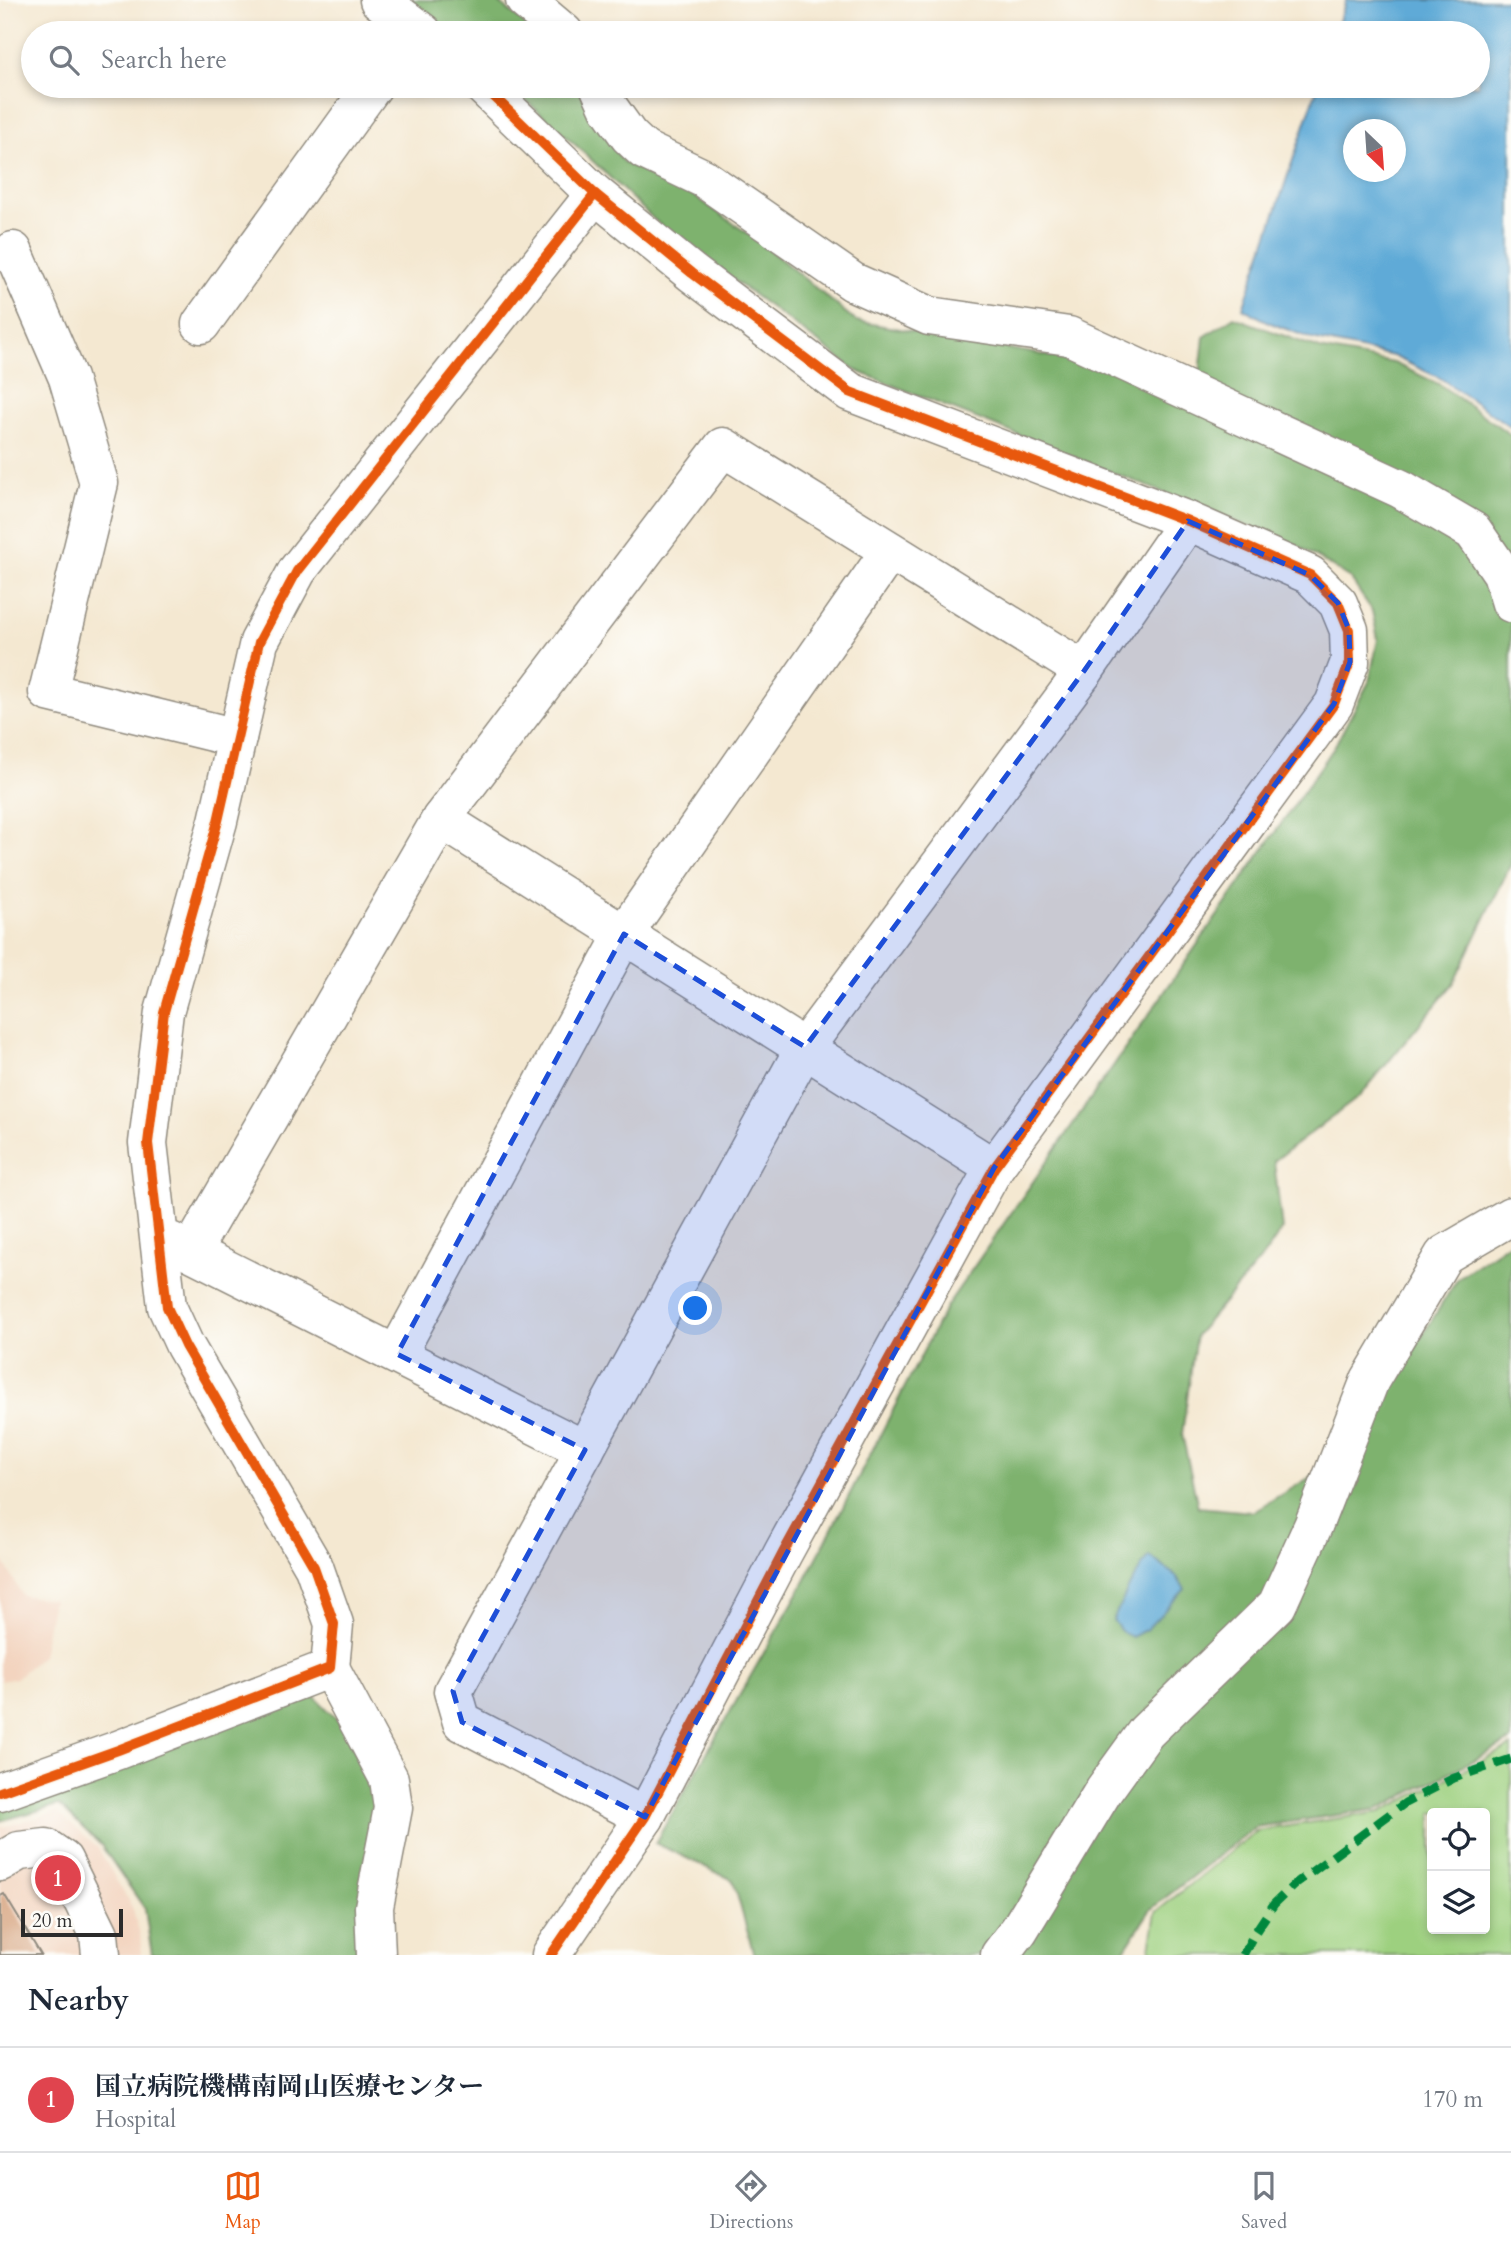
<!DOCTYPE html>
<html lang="en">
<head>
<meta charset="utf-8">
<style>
  :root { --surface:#fff; --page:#f6f6f7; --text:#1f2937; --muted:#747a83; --line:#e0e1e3; --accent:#ea580c }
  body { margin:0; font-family:Cardo,"Noto Serif JP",serif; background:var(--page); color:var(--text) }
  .controls { position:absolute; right:21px; bottom:21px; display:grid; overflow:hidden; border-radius:7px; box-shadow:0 4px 10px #0003 }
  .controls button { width:63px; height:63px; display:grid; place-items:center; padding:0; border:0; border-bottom:2px solid var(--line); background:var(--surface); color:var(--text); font:35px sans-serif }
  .compass { position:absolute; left:1343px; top:119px; width:63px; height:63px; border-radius:50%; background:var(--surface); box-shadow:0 4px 10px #0003; rotate:155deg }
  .scale { position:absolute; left:21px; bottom:18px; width:102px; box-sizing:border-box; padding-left:7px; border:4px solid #2b2b2b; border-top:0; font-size:19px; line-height:24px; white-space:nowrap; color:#2b2b2b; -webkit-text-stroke:5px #fdfcf7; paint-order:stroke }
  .you { position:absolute; left:696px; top:1309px; width:24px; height:24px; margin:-18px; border:5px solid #fff; border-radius:50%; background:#1a73e8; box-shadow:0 0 0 10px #1a73e833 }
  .badge { display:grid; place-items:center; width:46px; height:46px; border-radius:50%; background:var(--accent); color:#fff; font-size:23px; font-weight:700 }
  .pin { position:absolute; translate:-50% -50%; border:4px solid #fff; box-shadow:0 2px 7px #0006 }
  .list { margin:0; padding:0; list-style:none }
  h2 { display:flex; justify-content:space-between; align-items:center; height:91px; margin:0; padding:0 28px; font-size:30px }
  h2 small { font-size:23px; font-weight:400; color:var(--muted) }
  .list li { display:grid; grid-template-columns:46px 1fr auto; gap:21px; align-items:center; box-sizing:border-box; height:105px; padding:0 28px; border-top:2px solid var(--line) }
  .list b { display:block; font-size:26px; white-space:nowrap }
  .list p { margin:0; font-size:23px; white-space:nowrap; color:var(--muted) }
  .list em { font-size:23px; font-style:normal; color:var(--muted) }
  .icon { flex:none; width:38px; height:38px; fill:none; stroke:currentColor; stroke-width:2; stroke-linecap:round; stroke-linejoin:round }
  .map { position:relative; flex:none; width:1511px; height:1955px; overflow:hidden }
  .search { position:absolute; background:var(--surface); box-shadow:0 4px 10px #0003; left:21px; right:21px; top:21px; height:77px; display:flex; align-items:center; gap:18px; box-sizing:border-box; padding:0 24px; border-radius:38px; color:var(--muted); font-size:26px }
  .sheet { height:196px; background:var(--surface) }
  nav { display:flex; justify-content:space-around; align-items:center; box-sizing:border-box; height:98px; border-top:2px solid var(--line); background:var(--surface); font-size:19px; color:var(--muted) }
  nav a { display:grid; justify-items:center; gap:4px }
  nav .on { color:var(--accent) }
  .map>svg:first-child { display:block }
</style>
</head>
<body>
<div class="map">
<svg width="1511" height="1955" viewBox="0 0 1511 1955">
  <rect width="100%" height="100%" fill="#fdfcf7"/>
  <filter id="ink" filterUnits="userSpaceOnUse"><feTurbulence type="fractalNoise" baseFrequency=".0143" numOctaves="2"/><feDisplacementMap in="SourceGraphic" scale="14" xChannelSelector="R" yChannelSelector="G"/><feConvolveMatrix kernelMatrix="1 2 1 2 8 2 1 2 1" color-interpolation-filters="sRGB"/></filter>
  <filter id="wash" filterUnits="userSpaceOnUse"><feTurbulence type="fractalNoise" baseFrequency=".00686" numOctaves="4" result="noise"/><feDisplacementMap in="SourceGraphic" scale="28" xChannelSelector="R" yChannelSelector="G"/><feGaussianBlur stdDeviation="1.57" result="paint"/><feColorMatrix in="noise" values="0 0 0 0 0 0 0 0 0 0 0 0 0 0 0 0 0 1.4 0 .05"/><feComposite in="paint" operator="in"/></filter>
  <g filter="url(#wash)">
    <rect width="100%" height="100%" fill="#f4e8d1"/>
    <g fill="#f3d4bf">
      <polygon points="0,1555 22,1595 53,1600 42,1656 16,1678 0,1681"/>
      <polygon points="57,1812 98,1848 133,1909 142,1943 141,1955 0,1955 0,1828"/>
    </g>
    <path fill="#9dd07f" stroke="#647e55" stroke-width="2" fill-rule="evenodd" d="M 1511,1746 L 1511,1955 L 1149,1955 L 1156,1912 L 1256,1831 L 1380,1812 ZM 1432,1813 L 1485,1813 L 1485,1929 L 1432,1929 Z"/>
    <g fill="#7eb26e" stroke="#546e4c" stroke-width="2">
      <polygon points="409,0 496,0 536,33 450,33"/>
      <polygon points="510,86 578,86 596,119 623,162 695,196 761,243 856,321 1083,362 1189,385 1200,374 1204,337 1234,317 1320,349 1394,363 1439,384 1511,435 1511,864 1453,984 1360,1096 1274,1161 1282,1229 1266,1253 1196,1335 1182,1434 1198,1507 1252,1512 1349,1454 1458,1278 1511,1242 1511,1741 1378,1809 1255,1827 1151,1909 1121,1955 754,1955 733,1880 655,1843 805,1581 946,1307 1333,749 1369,682 1378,639 1372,611 1350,578 1298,546 857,371 663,228 580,149"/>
      <polygon points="313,1695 343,1725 376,1794 366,1955 152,1955 145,1909 101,1845 59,1805 0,1821 0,1804"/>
    </g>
    <g fill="#5eaad7" stroke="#446a81" stroke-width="2" fill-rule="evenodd">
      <path d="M 1346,0 L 1511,0 L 1511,427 L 1440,378 L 1393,356 L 1312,339 L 1268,322 L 1243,308 L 1318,86 L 1478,86 L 1478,33 L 1335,33 ZM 1354,130 L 1396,130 L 1396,172 L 1354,172 Z"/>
      <polygon points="1149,1556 1176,1576 1185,1589 1147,1629 1132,1637 1121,1631 1113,1620 1131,1583"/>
    </g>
    <g id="blocks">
      <polygon fill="#d39c76" points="4,1894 41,1955 0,1955 0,1896"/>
    </g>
  </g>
  <g filter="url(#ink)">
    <use href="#blocks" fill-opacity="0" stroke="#908a7e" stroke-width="2"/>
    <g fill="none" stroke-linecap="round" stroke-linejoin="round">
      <defs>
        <g id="minor">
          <polyline points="379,0 423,33"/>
          <polyline points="525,0 564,33"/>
          <polyline points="483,86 595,194 692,273 850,392 1188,521 1310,575 1338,603 1349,630 1350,662 1334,704 994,1168 783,1553 645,1817 551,1955"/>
          <polyline points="599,86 609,108 629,136 644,150 703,178 853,282 929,316 1069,336 1401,489 1473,531 1502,573 1511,603"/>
          <polyline points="13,251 68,378 99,483 48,692 237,738"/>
          <polyline points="201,324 373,86"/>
          <polyline points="441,819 994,1168"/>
          <polyline points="170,1241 585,1450"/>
          <polyline points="192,1250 441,819 723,447 1084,671"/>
          <polyline points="397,1354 624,934 890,551"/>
          <polyline points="330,1668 389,1779 393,1808 374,1907 376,1955"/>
          <polyline points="0,1792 118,1750 330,1668 334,1624 314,1567 185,1346 167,1307 148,1143 164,1012 218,821 259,642 297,571 595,194"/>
          <polyline points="645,1817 462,1722 453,1691 805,1047 1084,671 1188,521"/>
          <polyline points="0,1862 19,1851 46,1848 63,1860 99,1934 101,1955"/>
          <polyline points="1000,1955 1019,1930 1104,1790 1146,1732 1277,1605 1313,1526 1370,1380 1444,1255 1511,1216"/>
        </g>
      </defs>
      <use href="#minor" stroke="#908a7e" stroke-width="41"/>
      <use href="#minor" stroke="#fff" stroke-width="38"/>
      <polyline stroke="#00873e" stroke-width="9" stroke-dasharray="18 9" stroke-linecap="butt" points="1243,1955 1254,1934 1274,1904 1295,1884 1405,1803 1454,1778 1511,1759"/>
      <defs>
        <g id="cycleway">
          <polyline points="483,86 595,194 692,273 850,392 1188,521 1310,575 1338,603 1349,630 1350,662 1334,704 994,1168 783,1553 645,1817 551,1955"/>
          <polyline points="0,1792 118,1750 330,1668 334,1624 314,1567 185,1346 167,1307 148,1143 164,1012 218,821 259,642 297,571 595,194"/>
        </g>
      </defs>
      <use href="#cycleway" stroke="#fdfcf7" stroke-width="15"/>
      <use href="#cycleway" stroke="#e8590c" stroke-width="10"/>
    </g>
  </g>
  <path fill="#1d4ed8" fill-opacity="0.2" stroke="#1d4ed8" stroke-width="5" stroke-dasharray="14 9" stroke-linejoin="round" d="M 1188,521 L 1310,575 L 1338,603 L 1349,630 L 1350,662 L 1334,704 L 994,1168 L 645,1817 L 462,1722 L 453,1691 L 585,1450 L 397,1354 L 624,934 L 805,1047 L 1084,671 Z"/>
</svg>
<div class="controls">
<button><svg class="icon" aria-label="locate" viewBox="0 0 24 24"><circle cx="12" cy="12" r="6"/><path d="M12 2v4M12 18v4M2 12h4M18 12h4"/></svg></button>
<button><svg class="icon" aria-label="layers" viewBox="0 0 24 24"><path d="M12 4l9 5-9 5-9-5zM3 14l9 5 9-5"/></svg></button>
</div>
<svg class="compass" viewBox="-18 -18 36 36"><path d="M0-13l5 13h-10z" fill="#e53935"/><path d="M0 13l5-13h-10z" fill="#747a83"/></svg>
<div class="scale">20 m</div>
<div class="you"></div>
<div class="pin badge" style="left:58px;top:1878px;background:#e0444e">1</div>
<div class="search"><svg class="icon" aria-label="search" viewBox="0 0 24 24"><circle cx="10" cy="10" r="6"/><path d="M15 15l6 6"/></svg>Search here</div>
</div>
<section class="sheet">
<h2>Nearby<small></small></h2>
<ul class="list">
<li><span class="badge" style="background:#e0444e">1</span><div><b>国立病院機構南岡山医療センター</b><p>Hospital</p></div><em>170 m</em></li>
</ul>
</section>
<nav>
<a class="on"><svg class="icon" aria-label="map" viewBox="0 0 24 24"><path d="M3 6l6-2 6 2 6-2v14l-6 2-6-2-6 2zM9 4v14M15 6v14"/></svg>Map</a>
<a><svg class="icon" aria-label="directions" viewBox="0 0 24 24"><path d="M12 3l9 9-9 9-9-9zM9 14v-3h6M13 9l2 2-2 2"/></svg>Directions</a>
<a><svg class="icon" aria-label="saved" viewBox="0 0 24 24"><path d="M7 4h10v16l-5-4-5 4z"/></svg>Saved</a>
</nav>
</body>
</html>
